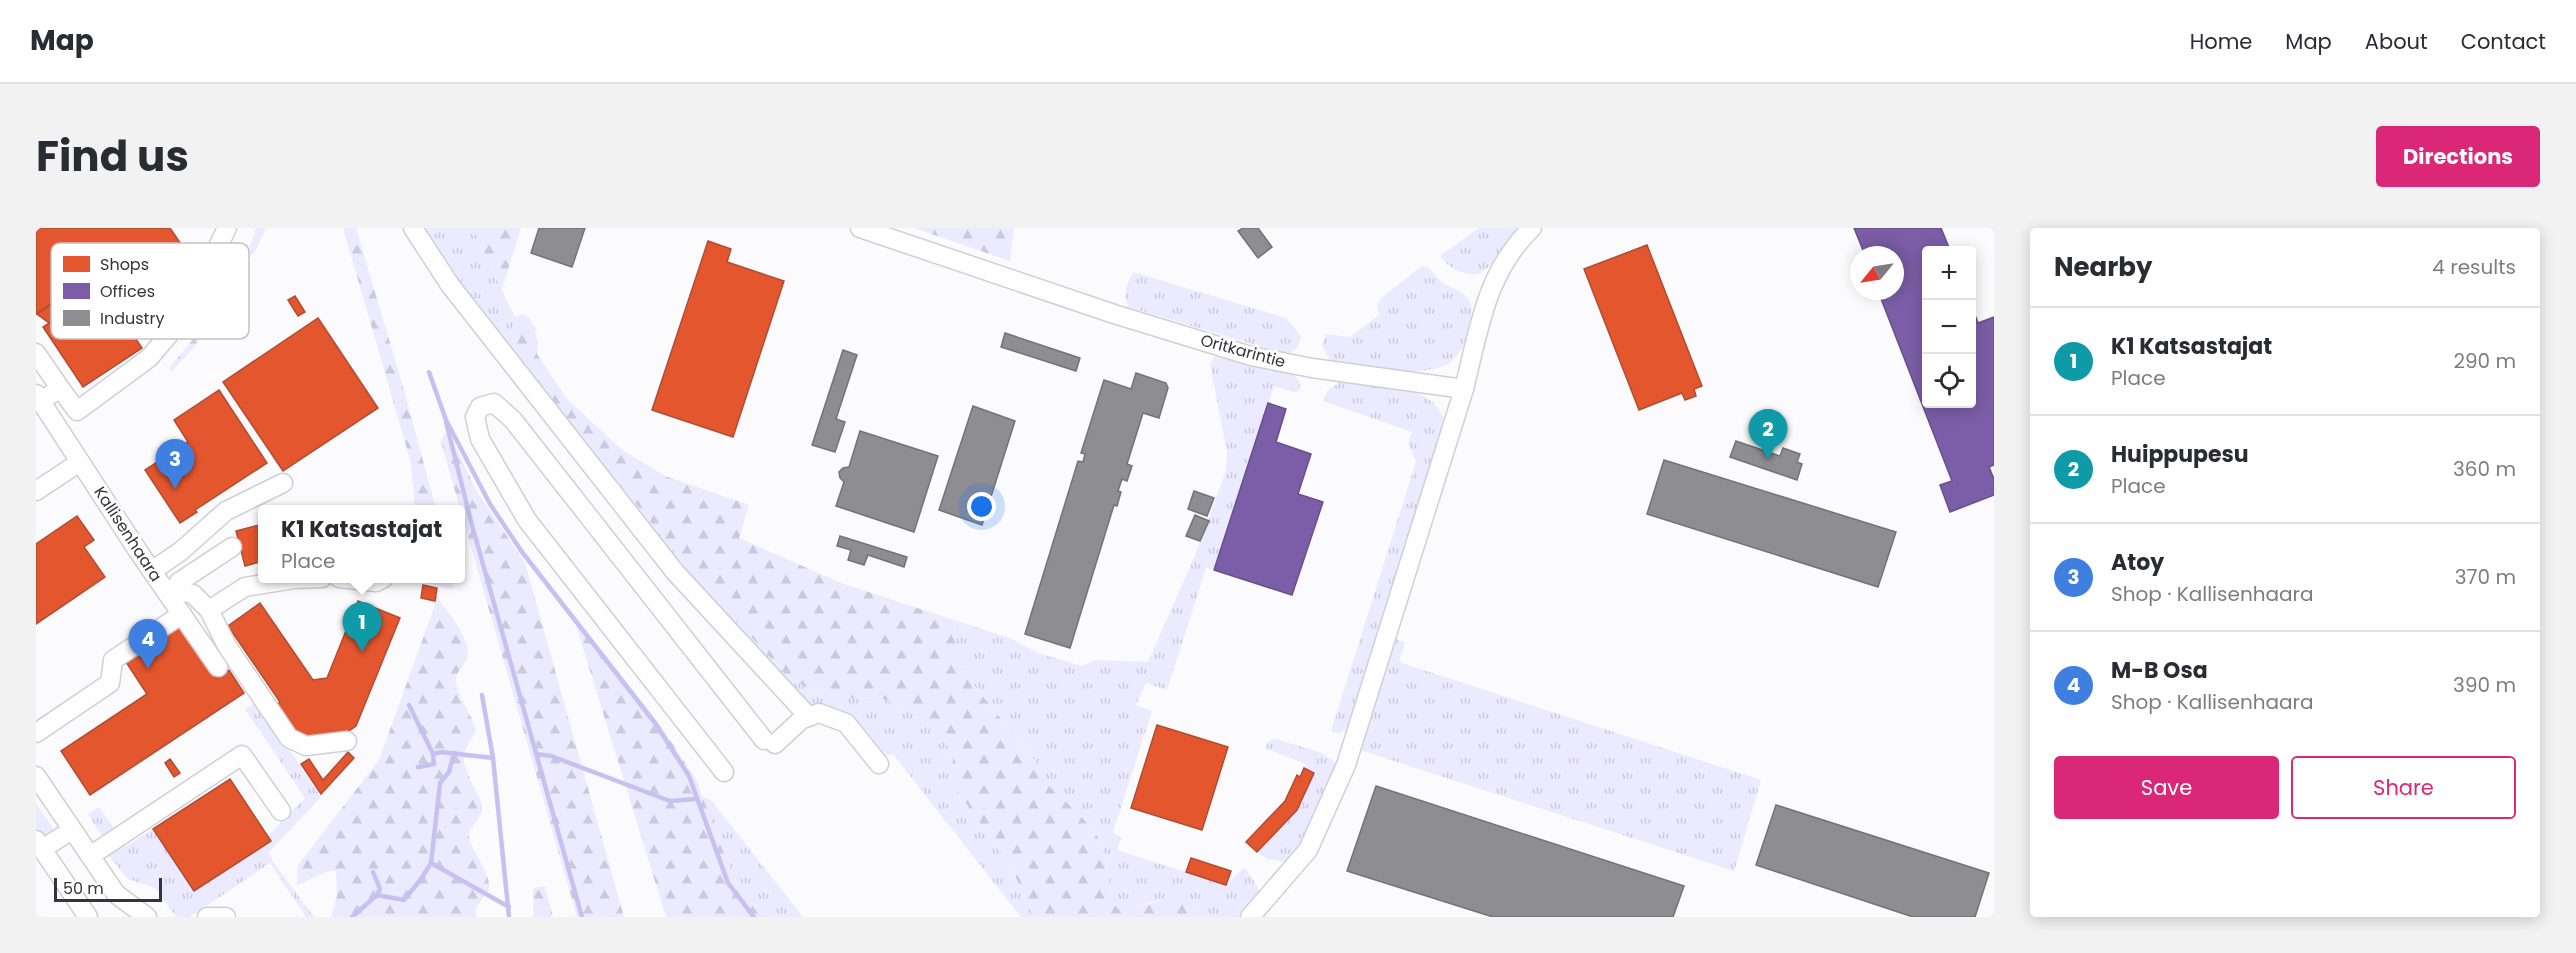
<!DOCTYPE html>
<html lang="en">
<head>
<meta charset="utf-8">
<style>
  :root { --surface:#fff; --page:#f2f2f3; --text:#2b2b33; --muted:#7c7c81; --line:#e1e1e2; --accent:#db2777 }
  body { margin:0; font-family:Poppins,sans-serif; background:var(--page); color:var(--text) }
  .controls { position:absolute; right:18px; top:18px; display:grid; overflow:hidden; border-radius:6px; box-shadow:0 3px 15px #0003 }
  .controls button { width:54px; height:54px; display:grid; place-items:center; padding:0; border:0; border-bottom:2px solid var(--line); background:var(--surface); color:var(--text); font:30px sans-serif }
  .compass { position:absolute; left:1814px; top:18px; width:54px; height:54px; border-radius:50%; background:var(--surface); box-shadow:0 3px 15px #0003; rotate:240deg }
  .scale { position:absolute; left:18px; bottom:15px; width:108px; box-sizing:border-box; padding-left:6px; border:3px solid #35343d; border-top:0; font-size:16px; line-height:21px; white-space:nowrap; color:#35343d; -webkit-text-stroke:4px #fff; paint-order:stroke }
  .you { position:absolute; left:946px; top:279px; width:21px; height:21px; margin:-15px; border:4px solid #fff; border-radius:50%; background:#1a73e8; box-shadow:0 0 0 9px #1a73e833 }
  .badge { display:grid; place-items:center; width:39px; height:39px; border-radius:50%; background:var(--accent); color:#fff; font-size:20px; font-weight:700 }
  .pin { position:absolute; translate:-50% -50px; filter:drop-shadow(0 2px 3px #0008) }
  .pin::after { content:''; position:absolute; top:32px; width:21px; height:18px; background:inherit; clip-path:polygon(0 0,100% 0,50% 100%) }
  .popup { position:absolute; left:222px; top:277px; width:207px; height:78px; box-sizing:border-box; display:grid; place-content:center; border-radius:6px; background:var(--surface); filter:drop-shadow(0 2px 4px #0005); font-size:20px; white-space:nowrap; color:var(--muted) }
  .popup b { font-size:22px; color:var(--text) }
  .popup::after { content:''; position:absolute; left:50%; top:100%; margin-left:-12px; border:12px solid transparent; border-top-color:var(--surface) }
  .list { margin:0; padding:0; list-style:none }
  h2 { display:flex; justify-content:space-between; align-items:center; height:78px; margin:0; padding:0 24px; font-size:26px }
  h2 small { font-size:20px; font-weight:400; color:var(--muted) }
  .list li { display:grid; grid-template-columns:39px 1fr auto; gap:18px; align-items:center; box-sizing:border-box; height:108px; padding:0 24px; border-top:2px solid var(--line) }
  .list b { display:block; font-size:22px; white-space:nowrap }
  .list p { margin:0; font-size:20px; white-space:nowrap; color:var(--muted) }
  .list em { font-size:20px; font-style:normal; color:var(--muted) }
  .actions { display:flex; gap:12px; padding:18px 24px }
  .actions a { flex:1; padding:14px 0; border:2px solid var(--accent); border-radius:6px; text-align:center; font-size:21px; color:var(--accent) }
  .actions .main { background:var(--accent); color:#fff }
  .icon { flex:none; width:33px; height:33px; fill:none; stroke:currentColor; stroke-width:2; stroke-linecap:round; stroke-linejoin:round }
  .map { position:relative; flex:none; width:1958px; height:689px; overflow:hidden; border-radius:6px }
  header { display:flex; align-items:center; gap:36px; box-sizing:border-box; height:84px; padding:0 30px; background:var(--surface); border-bottom:2px solid var(--line) }
  header strong { font-size:28px }
  nav { display:flex; gap:33px; margin-inline-start:auto; font-size:21px }
  .intro { display:flex; align-items:center; justify-content:space-between; box-sizing:border-box; height:144px; padding:0 36px }
  h1 { margin:0; font-size:42px }
  .button { padding:15px 27px; border-radius:6px; background:var(--accent); color:#fff; font-size:21px; font-weight:700 }
  main { display:flex; gap:36px; padding:0 36px }
  aside { flex:1; background:var(--surface); border-radius:6px; box-shadow:0 3px 15px #0003 }
  .map>svg:first-child { display:block }
</style>
</head>
<body>
<header>
<strong>Map</strong>
<nav><a>Home</a><a>Map</a><a>About</a><a>Contact</a></nav>
</header>
<div class="intro"><h1>Find us</h1><a class="button">Directions</a></div>
<main>
<div class="map">
<svg width="1958" height="689" viewBox="0 0 1958 689">
  <defs>
    <pattern id="grass-tufts" width="24" height="20" patternUnits="userSpaceOnUse" patternTransform="scale(1.5)"><rect width="24" height="20" fill="#eceafe"/><path d="M3 7l-1-3M5 7V3M7 7l1-3M15 17l-1-3M17 17v-4M19 17l1-3" fill="none" stroke="#cbc9db"/></pattern>
    <pattern id="forest-firs" width="22" height="20" patternUnits="userSpaceOnUse" patternTransform="scale(1.5)"><rect width="22" height="20" fill="#eceafe"/><path d="M5 1l3.5 6h-7zM16 11l3.5 6h-7z" fill="#cbc9db"/></pattern>
  </defs>
  <rect width="100%" height="100%" fill="#fbfafd"/>
  <g fill="url(#grass-tufts)">
    <path d="M 381,0 L 436,0 L 479,89 L 475,104 L 483,133 L 652,340 L 750,447 L 774,461 L 819,471 L 846,470 L 890,491 L 905,505 L 917,529 L 915,554 L 976,641 L 998,689 L 985,689 L 857,526 L 848,528 C 834,511 818,482 793,479 C 785,478 777,480 769,480 L 642,342 Z"/>
    <path d="M 1443,0 L 1483,0 L 1457,36 L 1443,46 C 1427,48 1413,41 1404,28 Z"/>
    <path d="M 1386,38 C 1397,40 1398,48 1406,54 C 1414,60 1428,63 1433,72 C 1442,89 1427,130 1410,137 C 1383,150 1330,139 1300,136 L 1293,131 L 1286,117 L 1290,106 L 1314,109 L 1343,87 L 1341,77 L 1344,71 Z"/>
    <path d="M 1097,44 L 1250,90 L 1265,108 L 1261,120 L 1255,124 L 1248,126 L 1093,79 C 1085,68 1092,55 1097,44 Z"/>
    <polygon points="1187,127 1257,146 1263,153 1264,160 1260,165 1238,158 1178,342 1170,340 1131,462 1110,455 1100,477 1116,483 1077,604 1085,610 1081,622 1190,657 1208,639 1217,651 1225,666 1202,689 1169,689 1155,672 1123,672 1089,682 1081,680 1077,674 1064,613 1046,589 1011,556 999,533 937,456 920,420 918,392 974,410 1002,425 1046,438 1059,432 1112,434 1158,330 1190,243 1191,224 1174,137 1178,129"/>
    <path d="M 1304,154 C 1338,159 1402,154 1409,196 L 1312,501 L 1303,506 L 1295,503 L 1380,234 L 1372,215 L 1376,204 L 1290,174 L 1288,170 L 1292,162 Z"/>
    <polygon points="1359,411 1369,414 1363,434 1725,552 1698,643 1324,522"/>
    <polygon points="221,473 285,569 233,624 237,634 278,689 270,689 234,635 154,689 140,689 119,660 92,651 70,625 86,612 90,618 117,601 158,663 235,613 232,608 269,570 209,481"/>
    <polygon points="1240,511 1286,525 1301,536 1274,600 1251,634 1231,631 1221,624 1261,582 1278,545 1269,541 1270,536 1229,520 1233,513"/>
    <polygon points="665,568 675,572 767,689 725,689 699,655"/>
    <polygon points="0,576 19,603 10,609 4,608 0,602"/>
    <polygon points="63,579 79,602 67,610 52,586"/>
  </g>
  <g fill="url(#forest-firs)">
    <path d="M 220,0 L 230,0 L 222,17 L 160,117 L 135,144 L 133,140 C 168,100 205,52 220,0 Z"/>
    <polygon points="307,0 320,0 368,162 400,281 379,281 375,235"/>
    <polygon points="436,0 485,0 466,61"/>
    <polygon points="878,0 978,0 974,33"/>
    <polygon points="487,86 493,90 499,100 502,115 501,126 530,170 585,221 629,248 713,277 703,310 805,355 918,392 920,420 937,456 999,533 1011,556 1046,589 1064,612 1077,674 1081,680 1089,682 1143,668 1155,672 1169,689 998,689 976,641 915,554 917,529 905,505 890,491 846,470 819,471 773,461 750,447 652,340 483,133 475,104 479,89"/>
    <polygon points="409,205 414,207 440,262 489,335 588,689 541,689 405,214"/>
    <polygon points="384,351 415,351 417,361 385,354"/>
    <path d="M 398,365 C 409,380 436,411 431,430 C 428,439 418,445 420,455 C 422,469 436,486 440,503 C 422,532 426,532 439,562 C 441,567 446,574 446,579 C 447,593 429,598 434,613 C 438,625 452,643 453,656 C 454,668 438,673 440,689 L 295,689 L 301,668 L 300,643 L 293,643 L 261,657 L 262,637 L 343,532 L 399,377 Z"/>
    <polygon points="539,394 545,397 622,494 660,551 699,655 725,689 630,689"/>
    <polygon points="509,658 517,689 498,689 497,660"/>
  </g>
  <g fill="#e4572e" stroke="#b04c32" stroke-width="1.5">
    <polygon points="0,0 134,0 149,22 112,46 115,50 101,59 83,31 0,86"/>
    <polygon points="672,13 695,21 691,34 748,53 697,209 616,182"/>
    <polygon points="1611,17 1666,158 1658,161 1660,168 1649,172 1646,165 1603,182 1548,41"/>
    <polygon points="66,60 106,120 47,159 7,99 13,95 1,86 30,66 38,79"/>
    <polygon points="259,68 269,84 262,88 252,72"/>
    <polygon points="282,90 342,180 247,243 187,154"/>
    <polygon points="183,162 231,235 159,282 161,284 144,295 109,242 152,214 138,192"/>
    <polygon points="41,288 58,312 48,319 69,349 0,396 0,316"/>
    <polygon points="227,296 227,333 209,338 200,303"/>
    <polygon points="387,357 401,360 399,373 385,370"/>
    <polygon points="322,373 364,390 320,498 310,505 269,509 256,504 238,478 244,474 192,398 224,375 277,452 291,450"/>
    <polygon points="146,397 181,450 193,442 208,465 54,567 25,523 111,466 90,434"/>
    <polygon points="1121,497 1192,519 1166,602 1095,580"/>
    <polygon points="312,524 318,530 285,566 265,536 273,531 287,552"/>
    <polygon points="134,531 144,545 138,549 129,535"/>
    <polygon points="1268,540 1278,545 1261,582 1221,624 1210,614 1249,573 1261,547 1264,549"/>
    <polygon points="194,551 235,613 158,663 117,601"/>
    <polygon points="1155,630 1195,643 1190,657 1150,644"/>
  </g>
  <g fill="#7b5ea7" stroke="#665187" stroke-width="1.5">
    <polygon points="1818,0 1905,0 1914,22 1890,22 1890,176 1936,176 1936,79 1942,95 1958,89 1958,237 1953,239 1958,251 1958,267 1914,284 1904,257 1916,253 1842,63 1859,63 1859,27 1829,27"/>
    <polygon points="1232,175 1250,181 1240,214 1275,226 1262,266 1287,274 1256,367 1178,342"/>
  </g>
  <g fill="#8d8d92" stroke="#737278" stroke-width="1.5">
    <polygon points="503,0 549,0 536,39 495,25"/>
    <polygon points="1207,0 1222,0 1236,19 1222,30 1202,3"/>
    <polygon points="969,105 1044,130 1040,143 965,119"/>
    <polygon points="807,122 821,127 800,191 809,194 799,224 776,217"/>
    <polygon points="1100,145 1130,155 1132,160 1123,190 1107,185 1091,236 1096,238 1091,253 1086,251 1082,263 1085,264 1081,278 1078,277 1034,420 989,406 1042,233 1047,234 1049,226 1045,225 1068,152 1095,161"/>
    <polygon points="937,178 979,193 946,297 903,282"/>
    <polygon points="824,203 902,228 878,304 800,278 808,254 804,250 803,244 807,240 813,239"/>
    <polygon points="1700,213 1744,228 1747,220 1764,226 1761,234 1766,236 1761,252 1694,229"/>
    <polygon points="1628,232 1860,304 1842,359 1611,286"/>
    <polygon points="1158,263 1178,270 1171,288 1152,281"/>
    <polygon points="1159,287 1173,293 1164,313 1150,308"/>
    <polygon points="804,308 871,329 868,339 832,327 828,337 812,332 815,322 801,318"/>
    <polygon points="1340,558 1648,658 1637,689 1457,689 1311,643"/>
    <polygon points="1740,577 1953,645 1939,689 1877,689 1720,637"/>
  </g>
  <g fill="none" stroke-linecap="round" stroke-linejoin="round">
    <g stroke="#c7c0f0" stroke-width="4.5">
      <polyline points="393,144 410,192 454,276 486,324 619,495 653,548 692,655 718,689"/>
      <polyline points="410,194 436,297 546,689"/>
      <polyline points="446,467 457,530 473,689"/>
      <polyline points="373,477 397,526 398,536 382,539"/>
      <polyline points="397,526 405,524 457,530"/>
      <polyline points="500,526 515,528 634,573 660,571"/>
      <polyline points="395,635 473,679"/>
      <polyline points="341,667 368,672 385,651 395,635 404,555 413,544 418,525"/>
      <polyline points="316,689 341,667 344,661 337,644"/>
    </g>
    <defs>
      <g id="minor">
        <polyline points="377,0 414,57 639,344 773,489"/>
        <path d="M 824,0 L 1078,86 L 1215,128 L 1276,140 L 1428,161 C 1443,101 1450,44 1496,0"/>
        <polyline points="0,125 24,160 14,167"/>
        <polyline points="24,160 41,183 113,130 147,90 191,0"/>
        <polyline points="0,166 102,323 182,439"/>
        <polyline points="0,263 44,234"/>
        <polyline points="116,343 145,323 190,283 247,255"/>
        <polyline points="303,350 340,354 348,350"/>
        <polyline points="128,360 157,366 173,382 191,418 253,510 270,518 311,513"/>
        <polyline points="143,363 143,354 196,319"/>
        <polyline points="173,382 209,359 258,351 286,350"/>
        <polyline points="0,505 74,455 77,432 146,386"/>
        <polyline points="739,516 766,491 783,485 810,495 843,536"/>
        <polyline points="688,544 491,292 444,211 439,189 444,179 458,175 477,192 728,512"/>
        <polyline points="0,548 80,666 111,689"/>
        <polyline points="0,612 52,689"/>
        <polyline points="6,621 36,602"/>
        <polyline points="54,628 206,527 245,583"/>
        <polyline points="171,689 190,689"/>
        <polyline points="1214,689 1272,622 1310,537 1428,161"/>
      </g>
    </defs>
    <use href="#minor" stroke="#d0cfd4" stroke-width="21"/>
    <use href="#minor" stroke="#fefeff" stroke-width="18"/>
  </g>
  <g text-anchor="middle" dominant-baseline="central" stroke-width="6" stroke-linejoin="round" paint-order="stroke">
    <g font-size="16" fill="#35343d" stroke="#fff">
      <text transform="translate(1207 123) rotate(15)">Oritkarintie</text>
      <text transform="translate(92 306) rotate(57)">Kallisenhaara</text>
    </g>
  </g>
  <rect x="15" y="15" width="198" height="96" rx="9" fill="#fff" stroke="#c2c2c5" stroke-width="1.5"/>
  <rect x="27" y="28" width="27" height="16" fill="#e4572e"/>
  <rect x="27" y="55" width="27" height="16" fill="#7b5ea7"/>
  <rect x="27" y="82" width="27" height="16" fill="#8d8d92"/>
  <g font-size="16" fill="#35343d">
    <text x="64" y="42">Shops</text>
    <text x="64" y="69">Offices</text>
    <text x="64" y="96">Industry</text>
  </g>
</svg>
<div class="controls">
<button>+</button>
<button>−</button>
<button><svg class="icon" aria-label="locate" viewBox="0 0 24 24"><circle cx="12" cy="12" r="6"/><path d="M12 2v4M12 18v4M2 12h4M18 12h4"/></svg></button>
</div>
<svg class="compass" viewBox="-18 -18 36 36"><path d="M0-13l5 13h-10z" fill="#e53935"/><path d="M0 13l5-13h-10z" fill="#7c7c81"/></svg>
<div class="scale">50 m</div>
<div class="you"></div>
<div class="pin badge" style="left:326px;top:424px;background:#0f9aa8">1</div>
<div class="popup"><b>K1 Katsastajat</b>Place</div>
<div class="pin badge" style="left:1732px;top:231px;background:#0f9aa8">2</div>
<div class="pin badge" style="left:139px;top:261px;background:#3f7fe0">3</div>
<div class="pin badge" style="left:112px;top:441px;background:#3f7fe0">4</div>
</div>
<aside>
<h2>Nearby<small>4 results</small></h2>
<ul class="list">
<li><span class="badge" style="background:#0f9aa8">1</span><div><b>K1 Katsastajat</b><p>Place</p></div><em>290 m</em></li>
<li><span class="badge" style="background:#0f9aa8">2</span><div><b>Huippupesu</b><p>Place</p></div><em>360 m</em></li>
<li><span class="badge" style="background:#3f7fe0">3</span><div><b>Atoy</b><p>Shop · Kallisenhaara</p></div><em>370 m</em></li>
<li><span class="badge" style="background:#3f7fe0">4</span><div><b>M-B Osa</b><p>Shop · Kallisenhaara</p></div><em>390 m</em></li>
</ul>
<div class="actions"><a class="main">Save</a><a>Share</a></div>
</aside>
</main>
</body>
</html>
